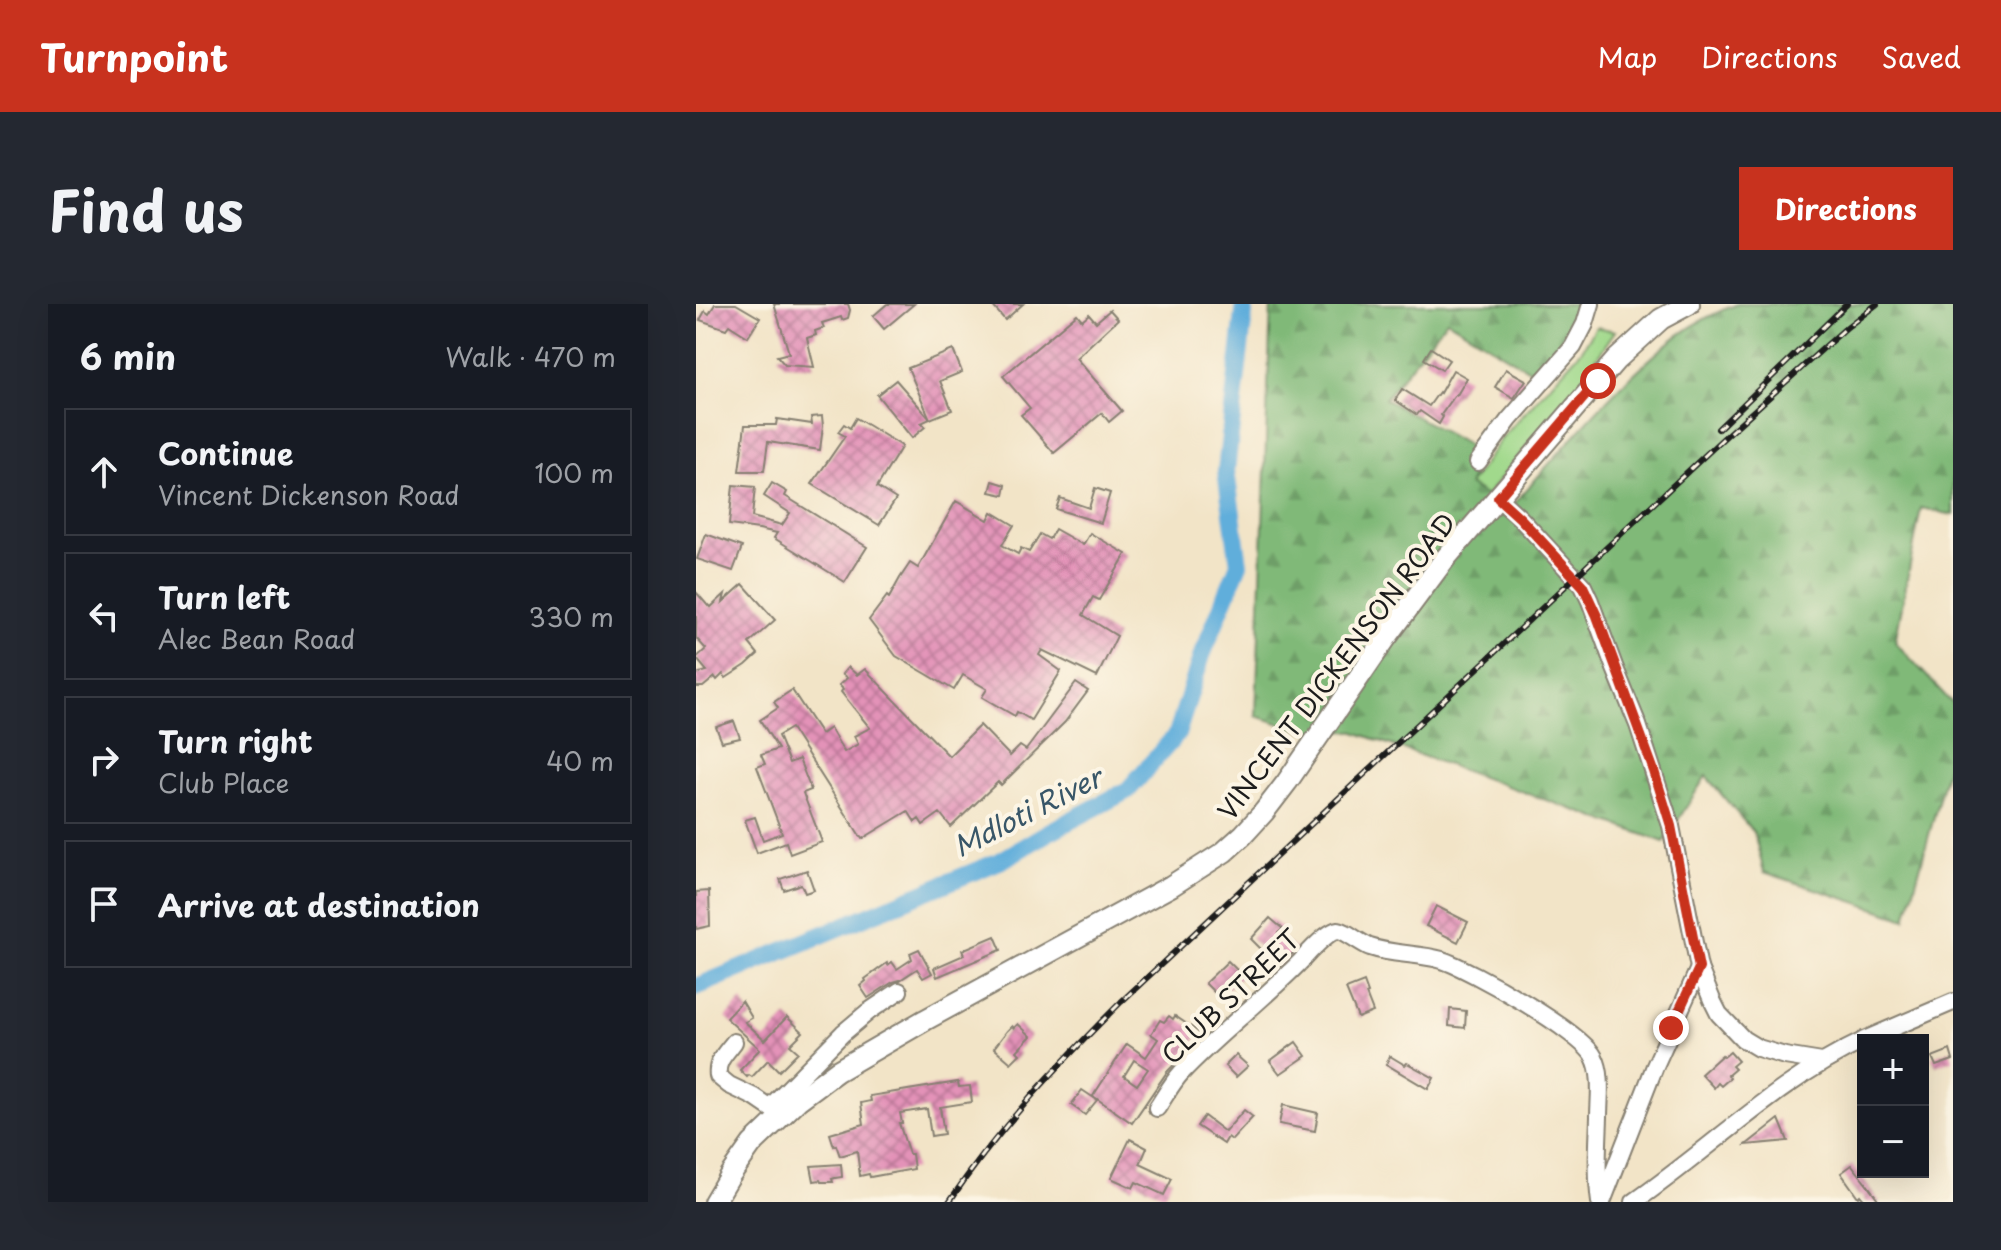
<!DOCTYPE html>
<html lang="en">
<head>
<meta charset="utf-8">
<style>
  :root { --surface:#171b24; --page:#242831; --text:#f1f3f6; --muted:#9ea1a6; --line:#363941; --accent:#c8321e }
  body { margin:0; font-family:"Playpen Sans",sans-serif; background:var(--page); color:var(--text) }
  .controls { position:absolute; right:24px; bottom:24px; display:grid; overflow:hidden; border-radius:0px; box-shadow:0 8px 32px #0002 }
  .controls button { width:72px; height:72px; display:grid; place-items:center; padding:0; border:0; border-bottom:2px solid var(--line); background:var(--surface); color:var(--text); font:40px sans-serif }
  .stop { position:absolute; width:24px; height:24px; margin:-18px; border:6px solid #c8321e; border-radius:50%; background:#fff }
  .stop.end { background:#c8321e; border-color:#fff; box-shadow:0 2px 8px #0008 }
  .list { margin:0; padding:0; list-style:none }
  h2 { display:flex; justify-content:space-between; align-items:center; height:104px; margin:0; padding:0 32px; font-size:34px }
  h2 small { font-size:26px; font-weight:400; color:var(--muted) }
  .list li { display:grid; grid-template-columns:52px 1fr auto; gap:24px; align-items:center; box-sizing:border-box; height:128px; margin:0 16px 16px; padding:0 16px; border:2px solid var(--line); border-radius:0px }
  .list b { display:block; font-size:30px; white-space:nowrap }
  .list p { margin:0; font-size:26px; white-space:nowrap; color:var(--muted) }
  .list em { font-size:26px; font-style:normal; color:var(--muted) }
  .icon { flex:none; width:44px; height:44px; fill:none; stroke:currentColor; stroke-width:2; stroke-linecap:round; stroke-linejoin:round }
  .map { position:relative; flex:none; width:1257px; height:898px; overflow:hidden; border-radius:0px }
  header { display:flex; align-items:center; gap:48px; box-sizing:border-box; height:112px; padding:0 40px; background:var(--accent); color:#fff }
  header strong { font-size:38px }
  nav { display:flex; gap:44px; margin-inline-start:auto; font-size:28px }
  .intro { display:flex; align-items:center; justify-content:space-between; box-sizing:border-box; height:192px; padding:0 48px }
  h1 { margin:0; font-size:56px }
  .button { padding:20px 36px; border-radius:0px; background:var(--accent); color:#fff; font-size:28px; font-weight:700 }
  main { display:flex; gap:48px; padding:0 48px }
  aside { flex:1; background:var(--surface); border-radius:0px; box-shadow:0 8px 32px #0002 }
  .map>svg:first-child { display:block }
</style>
</head>
<body>
<header>
<strong>Turnpoint</strong>
<nav><a>Map</a><a>Directions</a><a>Saved</a></nav>
</header>
<div class="intro"><h1>Find us</h1><a class="button">Directions</a></div>
<main>
<aside>
<h2>6 min<small>Walk · 470 m</small></h2>
<ul class="list">
<li><svg class="icon" aria-label="ahead" viewBox="0 0 24 24"><path d="M12 20V5M6 11l6-6 6 6"/></svg><div><b>Continue</b><p>Vincent Dickenson Road</p></div><em>100 m</em></li>
<li><svg class="icon" aria-label="left" viewBox="0 0 24 24"><path d="M17 20v-9H6M10 6l-5 5 5 5"/></svg><div><b>Turn left</b><p>Alec Bean Road</p></div><em>330 m</em></li>
<li><svg class="icon" aria-label="right" viewBox="0 0 24 24"><path d="M7 20v-9h11M14 6l5 5-5 5"/></svg><div><b>Turn right</b><p>Club Place</p></div><em>40 m</em></li>
<li><svg class="icon" aria-label="arrive" viewBox="0 0 24 24"><path d="M6 21V4h12l-3 4 3 4H6"/></svg><div><b>Arrive at destination</b></div></li>
</ul>
</aside>
<div class="map">
<svg width="1257" height="898" viewBox="0 0 1257 898">
  <defs>
    <pattern id="forest-firs" width="22" height="20" patternUnits="userSpaceOnUse" patternTransform="scale(2)"><rect width="22" height="20" fill="#80b978"/><path d="M5 1l3.5 6h-7zM16 11l3.5 6h-7z" fill="#6e9e67"/></pattern>
    <pattern id="building-cross-hatch" width="8" height="8" patternUnits="userSpaceOnUse" patternTransform="scale(2)"><rect width="8" height="8" fill="#e392b8"/><path d="M0 0l8 8M0 8l8-8" fill="none" stroke="#b77695"/></pattern>
  </defs>
  <rect width="100%" height="100%" fill="#fcf5e5"/>
  <filter id="ink" filterUnits="userSpaceOnUse"><feTurbulence type="fractalNoise" baseFrequency=".0125" numOctaves="2"/><feDisplacementMap in="SourceGraphic" scale="16" xChannelSelector="R" yChannelSelector="G"/><feConvolveMatrix kernelMatrix="1 2 1 2 8 2 1 2 1" color-interpolation-filters="sRGB"/></filter>
  <filter id="wash" filterUnits="userSpaceOnUse"><feTurbulence type="fractalNoise" baseFrequency=".006" numOctaves="4" result="noise"/><feDisplacementMap in="SourceGraphic" scale="32" xChannelSelector="R" yChannelSelector="G"/><feGaussianBlur stdDeviation="1.8" result="paint"/><feColorMatrix in="noise" values="0 0 0 0 0 0 0 0 0 0 0 0 0 0 0 0 0 1.4 0 .05"/><feComposite in="paint" operator="in"/></filter>
  <g filter="url(#wash)">
    <rect width="100%" height="100%" fill="#f2e4c7"/>
    <polygon fill="#a1d98c" stroke="#5e7a54" stroke-width="2" points="900,23 919,27 884,78 790,192 773,181 806,134 886,46"/>
    <path fill="url(#forest-firs)" stroke="#4e6a4a" stroke-width="2" d="M 575,0 L 886,0 C 880,34 867,47 845,73 L 751,16 L 689,95 L 784,148 L 773,181 L 790,192 L 809,210 C 848,166 885,122 926,81 C 963,46 993,17 1042,0 L 1257,0 L 1257,211 L 1225,204 L 1199,338 L 1257,400 L 1257,443 L 1210,615 L 1068,568 L 1058,529 L 1010,472 L 968,538 L 656,427 L 611,428 L 560,412 Z"/>
    <g fill="none" stroke-linecap="round" stroke-linejoin="round">
      <polyline stroke="#61aedb" stroke-width="18" points="0,683 306,556 351,529 432,486 481,430 506,351 543,260 530,167 549,0"/>
    </g>
    <g id="blocks">
      <g fill="url(#building-cross-hatch)" fill-rule="evenodd">
        <polygon points="19,0 40,0 64,14 52,33 33,21 30,25 4,16 9,7 13,10"/>
        <polygon points="78,0 152,0 154,6 152,14 146,16 145,13 126,19 128,24 119,27 120,31 111,34 118,63 89,61 81,52 93,49"/>
        <polygon points="191,0 218,0 188,25 177,12"/>
        <polygon points="295,0 327,0 309,16"/>
        <polygon points="414,6 422,15 380,54 426,107 413,118 406,109 358,149 325,111 334,104 307,72 381,10 386,16 393,10 400,18"/>
        <polygon points="735,44 753,56 746,66 728,55"/>
        <polygon points="257,46 266,68 244,77 256,106 234,115 212,64"/>
        <polygon points="810,65 830,76 818,94 799,83"/>
        <polygon points="757,66 771,74 761,91 760,90 745,111 747,113 743,120 724,107 721,111 699,96 706,85 733,102 743,88 744,89"/>
        <polygon points="200,76 234,115 225,119 229,123 216,134 181,91"/>
        <polygon points="126,112 127,122 124,146 72,138 68,167 43,167 49,121 80,121 81,115 116,120 115,113"/>
        <polygon points="160,114 206,142 181,183 200,195 183,221 116,180 149,132 142,128 148,120 154,124"/>
        <polygon points="297,177 310,181 308,191 294,188"/>
        <polygon points="76,179 91,188 89,192 171,243 149,278 78,234 81,229 63,225 33,221 37,181 59,183 56,213 86,221 94,209 68,192"/>
        <polygon points="399,184 414,189 405,219 360,205 364,194 393,204"/>
        <polygon points="260,197 292,216 296,208 318,221 306,241 322,250 325,244 333,248 344,230 353,235 359,225 387,241 394,229 430,250 403,296 397,293 387,311 421,332 401,373 346,346 343,351 365,367 335,416 321,408 319,412 286,393 291,385 267,371 258,386 200,352 173,316 191,292 193,294 204,274 214,259 222,264"/>
        <polygon points="10,230 46,243 37,267 1,255"/>
        <polygon points="47,280 79,316 53,339 62,350 50,361 30,374 27,370 21,376 19,373 7,383 0,383 0,370 11,367 0,354 10,345 0,334 0,288 12,302 13,301 15,303 29,290 27,298"/>
        <polygon points="152,363 161,371 169,365 253,452 284,421 314,452 324,442 330,446 380,379 392,387 369,418 305,481 302,478 255,523 244,509 227,521 223,515 219,518 212,507 166,535 95,424 82,432 93,459 103,455 115,486 107,489 126,538 94,550 90,538 61,549 49,516 59,513 67,536 86,529 61,463 69,460 65,451 82,445 64,416 82,404 78,398 96,386 125,430 134,424 148,448 162,440 158,432 174,424 145,388 147,385 143,381 151,374 146,370"/>
        <polygon points="38,417 44,434 26,438 20,423"/>
        <polygon points="111,566 118,586 109,589 105,580 88,586 84,575"/>
        <polygon points="13,587 14,622 0,625 0,588"/>
        <polygon points="740,602 772,618 762,638 730,622"/>
        <polygon points="574,614 587,625 582,629 600,646 583,663 555,635"/>
        <polygon points="299,632 305,646 241,673 238,664 268,651 266,646"/>
        <polygon points="223,645 236,669 227,674 221,665 204,676 197,678 172,694 164,682 170,677 169,675 191,659 192,661 196,658 201,665 216,655 214,649"/>
        <polygon points="532,657 546,671 523,693 509,679"/>
        <polygon points="668,678 672,689 670,690 677,708 662,714 650,685"/>
        <polygon points="46,697 56,714 49,718 69,736 91,713 107,728 94,741 102,748 83,767 72,756 56,773 53,771 51,773 44,766 64,745 30,714"/>
        <polygon points="754,705 770,707 769,724 753,722"/>
        <path d="M 473,712 L 477,715 L 479,712 L 504,729 L 493,745 L 471,768 L 436,819 L 397,792 L 431,740 L 450,753 L 462,735 L 455,730 L 464,716 L 468,718 ZM 438,756 L 452,765 L 441,781 L 428,772 Z"/>
        <polygon points="322,720 335,732 321,747 324,750 315,759 298,744 311,727 316,722 318,724"/>
        <polygon points="600,738 610,752 584,770 574,757"/>
        <polygon points="1254,746 1257,756 1240,762 1236,753"/>
        <polygon points="1034,748 1042,757 1036,762 1039,765 1032,771 1034,774 1025,782 1022,779 1018,784 1005,770 1026,751 1028,753"/>
        <polygon points="540,751 552,762 540,773 529,762"/>
        <polygon points="694,752 709,761 711,759 738,774 732,785 690,760"/>
        <polygon points="262,778 263,783 274,782 276,798 244,803 248,830 235,832 231,805 204,809 206,819 203,819 213,850 216,850 218,865 174,873 173,870 164,872 161,847 144,852 140,841 138,842 134,830 168,820 165,799 175,797 174,792"/>
        <polygon points="386,786 401,796 389,811 375,801"/>
        <polygon points="587,801 622,809 619,827 583,820"/>
        <polygon points="548,806 557,813 536,836 532,833 528,840 501,822 508,812 529,828"/>
        <polygon points="1083,815 1092,837 1050,841"/>
        <polygon points="434,835 451,844 444,860 476,875 468,891 440,878 437,884 415,874"/>
        <polygon points="145,860 146,873 139,874 136,875 137,878 125,878 124,876 118,877 115,862"/>
        <polygon points="1156,861 1171,880 1184,898 1170,898 1164,891 1162,893 1145,869"/>
      </g>
    </g>
  </g>
  <g filter="url(#ink)">
    <use href="#blocks" fill-opacity="0" stroke="#878072" stroke-width="2"/>
    <g fill="none" stroke-linecap="round" stroke-linejoin="round">
      <defs>
        <g id="minor">
          <polyline points="782,158 813,116 877,43 889,20 895,0"/>
          <polyline points="802,194 824,214 887,282 894,297 918,362 942,421 975,522 1003,664 1016,696 1023,710 1047,735 1062,744 1089,752 1126,758"/>
          <polyline points="1168,736 1257,698"/>
          <path d="M 38,738 C 29,750 20,757 22,772 L 33,781 L 58,793 L 80,808"/>
          <polyline points="74,803 147,729 172,708 203,687"/>
          <path d="M 461,804 C 469,792 476,779 485,769 C 523,729 567,696 605,657 C 612,649 632,627 642,626 C 648,626 666,640 674,643 C 697,651 722,649 746,656 C 774,665 886,728 898,753 C 907,770 903,795 903,813 C 902,842 900,870 904,898"/>
          <polyline points="906,898 959,762 1003,664"/>
          <path d="M 938,898 C 1015,845 1081,777 1167,737"/>
        </g>
        <polyline id="major" points="18,898 34,871 56,840 102,796 141,767 229,716 475,582 528,548 547,531 568,508 591,478 690,334 748,256 920,56 965,15 993,0"/>
      </defs>
      <use href="#minor" stroke="#878072" stroke-width="20"/>
      <use href="#major" stroke="#878072" stroke-width="24"/>
      <use href="#minor" stroke="#fff" stroke-width="16"/>
      <use href="#major" stroke="#fff" stroke-width="20"/>
      <defs>
        <g id="rail">
          <polyline points="1022,125 1151,0"/>
          <path d="M 253,898 C 302,825 363,760 425,698 L 1033,129 L 1151,23 L 1181,0"/>
        </g>
      </defs>
      <use href="#rail" stroke="#1c1c1c" stroke-width="6"/>
      <use href="#rail" stroke="#fcf5e5" stroke-width="3" stroke-dasharray="9" stroke-linecap="butt"/>
    </g>
  </g>
  <g fill="none" stroke-linecap="round" stroke-linejoin="round" filter="url(#ink)">
    <polyline stroke="#c8321e" stroke-width="10" points="902,77 802,194 824,214 887,282 901,312 958,467 975,522 1003,664 975,724"/>
  </g>
  <g text-anchor="middle" dominant-baseline="central" stroke-width="8" stroke-linejoin="round" paint-order="stroke">
    <g font-size="26" fill="#1c1c1c" stroke="#fcf5e5">
      <text transform="translate(640 362) rotate(-53)">VINCENT DICKENSON ROAD</text>
      <text transform="translate(534 692) rotate(-44)">CLUB STREET</text>
    </g>
    <g font-size="28" font-style="italic" fill="#385668" stroke="#fcf5e5">
      <text transform="translate(331 507) rotate(-27)">Mdloti River</text>
    </g>
  </g>
</svg>
<div class="controls">
<button>+</button>
<button>−</button>
</div>
<div class="stop" style="left:902px;top:77px"></div>
<div class="stop end" style="left:975px;top:724px"></div>
</div>
</main>
</body>
</html>
